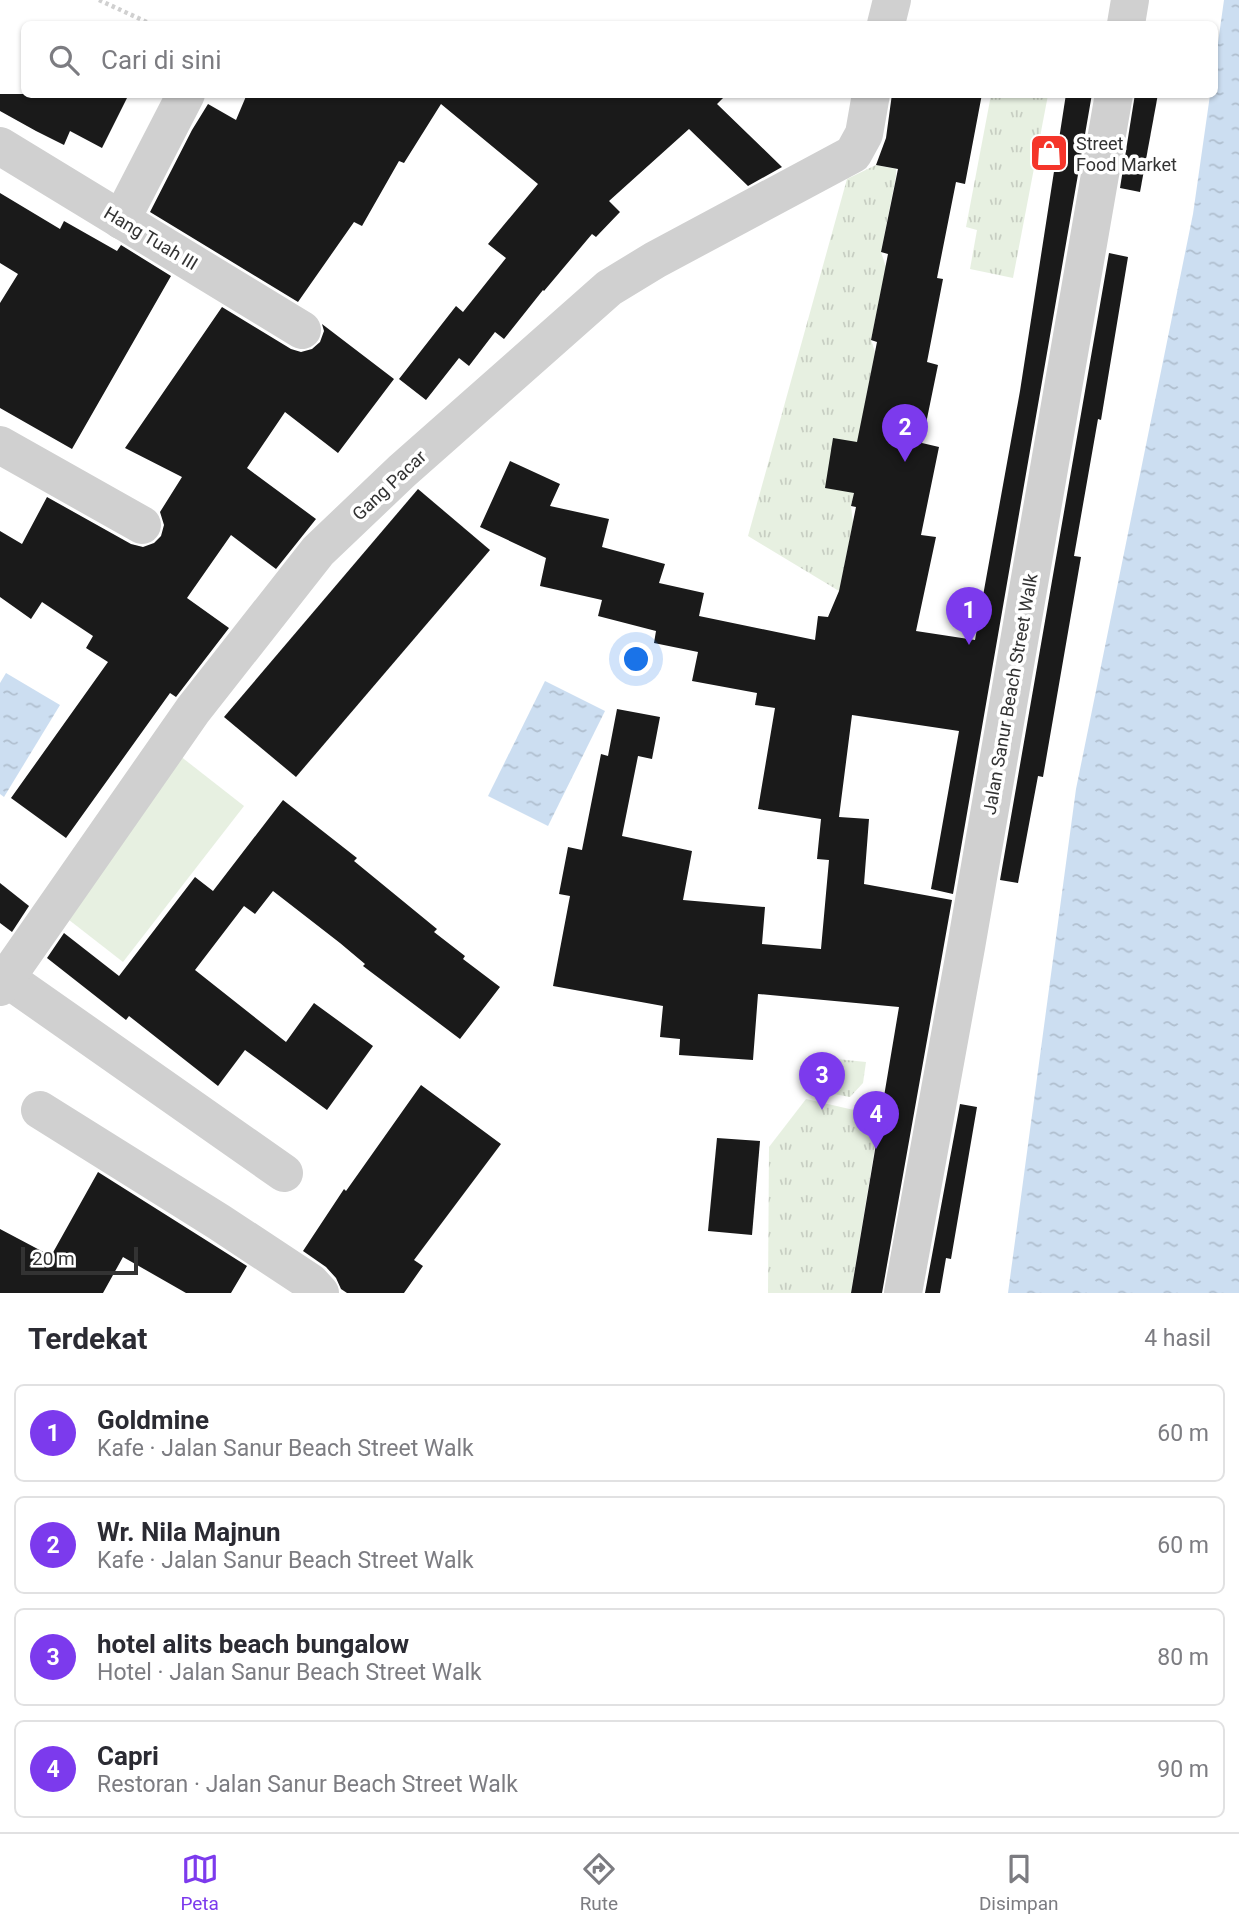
<!DOCTYPE html>
<html lang="id">
<head>
<meta charset="utf-8">
<style>
  :root { --surface:#fff; --page:#f2f2f3; --text:#2b2b33; --muted:#7c7c81; --line:#e1e1e2; --accent:#7c3aed }
  body { margin:0; font-family:Roboto,sans-serif; background:var(--page); color:var(--text) }
  .scale { position:absolute; left:21px; bottom:18px; width:117px; box-sizing:border-box; padding-left:7px; border:4px solid #333; border-top:0; font-size:19px; line-height:24px; white-space:nowrap; color:#333; -webkit-text-stroke:5px #fff; paint-order:stroke }
  .you { position:absolute; left:637px; top:660px; width:24px; height:24px; margin:-18px; border:5px solid #fff; border-radius:50%; background:#1a73e8; box-shadow:0 0 0 10px #1a73e833 }
  .badge { display:grid; place-items:center; width:46px; height:46px; border-radius:50%; background:var(--accent); color:#fff; font-size:23px; font-weight:700 }
  .pin { position:absolute; translate:-50% -58px; filter:drop-shadow(0 2px 4px #0008) }
  .pin::after { content:''; position:absolute; top:37px; width:24px; height:21px; background:inherit; clip-path:polygon(0 0,100% 0,50% 100%) }
  .list { margin:0; padding:0; list-style:none }
  h2 { display:flex; justify-content:space-between; align-items:center; height:91px; margin:0; padding:0 28px; font-size:30px }
  h2 small { font-size:23px; font-weight:400; color:var(--muted) }
  .list li { display:grid; grid-template-columns:46px 1fr auto; gap:21px; align-items:center; box-sizing:border-box; height:98px; margin:0 14px 14px; padding:0 14px; border:2px solid var(--line); border-radius:10px }
  .list b { display:block; font-size:26px; white-space:nowrap }
  .list p { margin:0; font-size:23px; white-space:nowrap; color:var(--muted) }
  .list em { font-size:23px; font-style:normal; color:var(--muted) }
  .icon { flex:none; width:38px; height:38px; fill:none; stroke:currentColor; stroke-width:2; stroke-linecap:round; stroke-linejoin:round }
  .map { position:relative; flex:none; width:1239px; height:1293px; overflow:hidden }
  .search { position:absolute; background:var(--surface); box-shadow:0 2px 5px #0004; left:21px; right:21px; top:21px; height:77px; display:flex; align-items:center; gap:18px; box-sizing:border-box; padding:0 24px; border-radius:10px; color:var(--muted); font-size:26px }
  .sheet { height:539px; background:var(--surface) }
  nav { display:flex; justify-content:space-around; align-items:center; box-sizing:border-box; height:98px; border-top:2px solid var(--line); background:var(--surface); font-size:19px; color:var(--muted) }
  nav a { display:grid; justify-items:center; gap:4px }
  nav .on { color:var(--accent) }
  .map>svg:first-child { display:block }
</style>
</head>
<body>
<div class="map">
<svg width="1239" height="1293" viewBox="0 0 1239 1293">
  <defs>
    <pattern id="grass-tufts" width="24" height="20" patternUnits="userSpaceOnUse" patternTransform="scale(1.75)"><rect width="24" height="20" fill="#e7f0e1"/><path d="M3 7l-1-3M5 7V3M7 7l1-3M15 17l-1-3M17 17v-4M19 17l1-3" fill="none" stroke="#c7cec2"/></pattern>
    <pattern id="water-ripples" width="26" height="14" patternUnits="userSpaceOnUse" patternTransform="scale(1.75)"><rect width="26" height="14" fill="#ccdef1"/><path d="M2 4q2-2 4 0t4 0M15 11q2-2 4 0t4 0" fill="none" stroke="#b0bfcf"/></pattern>
  </defs>
  <rect width="100%" height="100%" fill="#fff"/>
  <g fill="url(#grass-tufts)">
    <polygon points="991,95 1048,95 1013,278 970,269 977,230 966,227"/>
    <polygon points="876,165 896,169 896,176 881,252 886,267 871,340 875,352 861,424 867,432 851,506 853,523 839,591 748,536 847,179"/>
    <polygon points="817,1057 866,1062 863,1083 850,1097 818,1091 812,1081"/>
    <polygon points="806,1099 880,1116 851,1293 768,1293 769,1147"/>
  </g>
  <polygon fill="#e7f0e1" points="175,752 244,806 123,962 55,909"/>
  <g fill="url(#water-ripples)">
    <polygon points="1224,0 1239,0 1239,1293 1008,1293 1076,789 1193,214 1210,95 1214,94 1215,64"/>
    <polygon points="6,673 60,705 4,797 0,794 0,683"/>
    <polygon points="545,681 605,711 548,826 488,796"/>
  </g>
  <g fill="#1a1a1a">
    <polygon points="0,94 129,94 102,148 70,131 64,145 36,131 0,111"/>
    <polygon points="247,94 727,94 717,104 782,167 748,186 689,129 609,201 620,212 596,237 592,234 544,291 543,290 504,339 495,332 469,366 459,358 426,400 399,379 456,306 463,312 506,258 488,244 538,184 441,104 404,163 399,161 362,226 354,222 298,302 150,212 192,130 208,104 236,120"/>
    <polygon points="892,94 982,94 965,184 956,182 937,278 943,279 927,362 938,365 922,443 939,447 921,535 936,537 916,631 975,640 1020,391 1066,94 1092,94 953,894 931,889 959,731 852,715 839,817 869,819 864,884 952,900 882,1293 851,1293 899,1007 758,994 753,1060 679,1055 680,1039 660,1037 663,1006 553,986 570,896 559,894 568,847 582,850 601,754 608,756 617,709 660,717 652,759 638,756 622,836 692,851 683,900 765,907 762,944 821,949 829,860 817,859 821,819 758,809 775,708 755,705 757,693 692,681 698,652 654,643 656,631 598,616 602,600 540,586 546,558 480,527 510,461 560,484 550,506 609,519 602,547 665,564 659,583 704,593 699,616 815,640 818,616 828,617 839,591 856,507 851,506 854,493 825,488 833,438 857,442 877,342 871,340 888,254 881,252 898,169 876,165 886,138"/>
    <polygon points="1135,94 1158,94 1140,192 1120,188"/>
    <polygon points="0,193 60,229 64,221 117,251 121,245 171,276 72,449 0,408 0,303 18,274 0,263"/>
    <polygon points="1109,253 1128,257 1101,420 1098,419 1074,556 1081,557 1043,777 1038,776 1018,883 1000,880"/>
    <polygon points="222,307 291,349 301,352 312,349 320,342 324,331 322,324 394,379 338,453 285,412 247,468 316,519 276,569 231,535 187,598 229,628 176,697 170,693 66,838 11,798 108,662 86,648 93,636 42,602 31,619 0,597 0,531 22,544 47,497 131,544 143,547 154,543 161,536 164,525 160,512 182,477 125,448"/>
    <polygon points="418,489 490,550 296,777 224,717"/>
    <polygon points="283,800 357,858 354,861 437,929 434,932 465,956 463,959 500,987 460,1039 363,966 365,964 340,943 273,891 255,914 244,906 195,970 286,1042 314,1003 373,1046 327,1110 245,1050 218,1086 129,1016 126,1020 47,958 64,933 119,976 195,877 213,891"/>
    <polygon points="0,883 29,906 12,932 0,923"/>
    <polygon points="421,1085 501,1144 414,1260 423,1266 404,1293 347,1293 341,1289 336,1278 326,1267 303,1251 344,1189 346,1191"/>
    <polygon points="960,1104 977,1107 951,1259 946,1258 940,1293 925,1293"/>
    <polygon points="717,1138 760,1141 752,1235 708,1231"/>
    <polygon points="98,1172 247,1266 231,1293 186,1293 123,1257 103,1293 0,1293 0,1229 51,1256"/>
  </g>
  <g fill="none" stroke-linecap="round" stroke-linejoin="round">
    <polyline stroke="#d0d0d0" stroke-width="4.5" stroke-dasharray="3.5 3.5" stroke-linecap="butt" points="99,0 151,24"/>
    <g stroke="#d0d0d0" stroke-width="38">
      <polyline points="886,24 892,0"/>
      <polyline points="1126,24 1130,0"/>
      <polyline points="0,146 302,330"/>
      <polyline points="121,220 186,94"/>
      <polyline points="0,445 142,525"/>
      <polyline points="6,978 284,1173"/>
      <polyline points="0,987 193,710 318,551 402,471 609,288 655,260 853,154 864,134 871,94"/>
      <polyline points="40,1110 219,1222 310,1282 320,1293"/>
      <polyline points="903,1293 966,947 1114,94"/>
    </g>
  </g>
  <defs>
    <symbol id="shop-square" viewBox="-11 -11 22 22"><rect x="-9" y="-9" width="18" height="18" rx="4" fill="#f5352a" stroke="#fff"/><path d="M-5-2.5h2.3a2.7 3.5 0 0 1 5.4 0H5L5.5 6h-11ZM-1.5-2.5h3a1.5 2.3 0 0 0-3 0Z" fill="#fff"/></symbol>
  </defs>
  <g fill-rule="evenodd">
    <use href="#shop-square" x="1027" y="131" width="44" height="44"/>
  </g>
  <g text-anchor="middle" dominant-baseline="central" stroke-width="7" stroke-linejoin="round" paint-order="stroke">
    <g font-size="18" fill="#333" stroke="#fff" text-anchor="start">
      <text x="1076" y="143">Street<tspan x="1076" dy="21">Food Market</tspan></text>
    </g>
    <g font-size="18" fill="#333" stroke="#fff">
      <text transform="translate(151 238) rotate(31)">Hang Tuah III</text>
      <text transform="translate(389 485) rotate(-43)">Gang Pacar</text>
      <text transform="translate(1010 694) rotate(-80)">Jalan Sanur Beach Street Walk</text>
    </g>
  </g>
</svg>
<div class="scale">20 m</div>
<div class="you"></div>
<div class="pin badge" style="left:969px;top:645px">1</div>
<div class="pin badge" style="left:905px;top:462px">2</div>
<div class="pin badge" style="left:822px;top:1110px">3</div>
<div class="pin badge" style="left:876px;top:1149px">4</div>
<div class="search"><svg class="icon" aria-label="search" viewBox="0 0 24 24"><circle cx="10" cy="10" r="6"/><path d="M15 15l6 6"/></svg>Cari di sini</div>
</div>
<section class="sheet">
<h2>Terdekat<small>4 hasil</small></h2>
<ul class="list">
<li><span class="badge">1</span><div><b>Goldmine</b><p>Kafe · Jalan Sanur Beach Street Walk</p></div><em>60 m</em></li>
<li><span class="badge">2</span><div><b>Wr. Nila Majnun</b><p>Kafe · Jalan Sanur Beach Street Walk</p></div><em>60 m</em></li>
<li><span class="badge">3</span><div><b>hotel alits beach bungalow</b><p>Hotel · Jalan Sanur Beach Street Walk</p></div><em>80 m</em></li>
<li><span class="badge">4</span><div><b>Capri</b><p>Restoran · Jalan Sanur Beach Street Walk</p></div><em>90 m</em></li>
</ul>
</section>
<nav>
<a class="on"><svg class="icon" aria-label="map" viewBox="0 0 24 24"><path d="M3 6l6-2 6 2 6-2v14l-6 2-6-2-6 2zM9 4v14M15 6v14"/></svg>Peta</a>
<a><svg class="icon" aria-label="directions" viewBox="0 0 24 24"><path d="M12 3l9 9-9 9-9-9zM9 14v-3h6M13 9l2 2-2 2"/></svg>Rute</a>
<a><svg class="icon" aria-label="saved" viewBox="0 0 24 24"><path d="M7 4h10v16l-5-4-5 4z"/></svg>Disimpan</a>
</nav>
</body>
</html>
